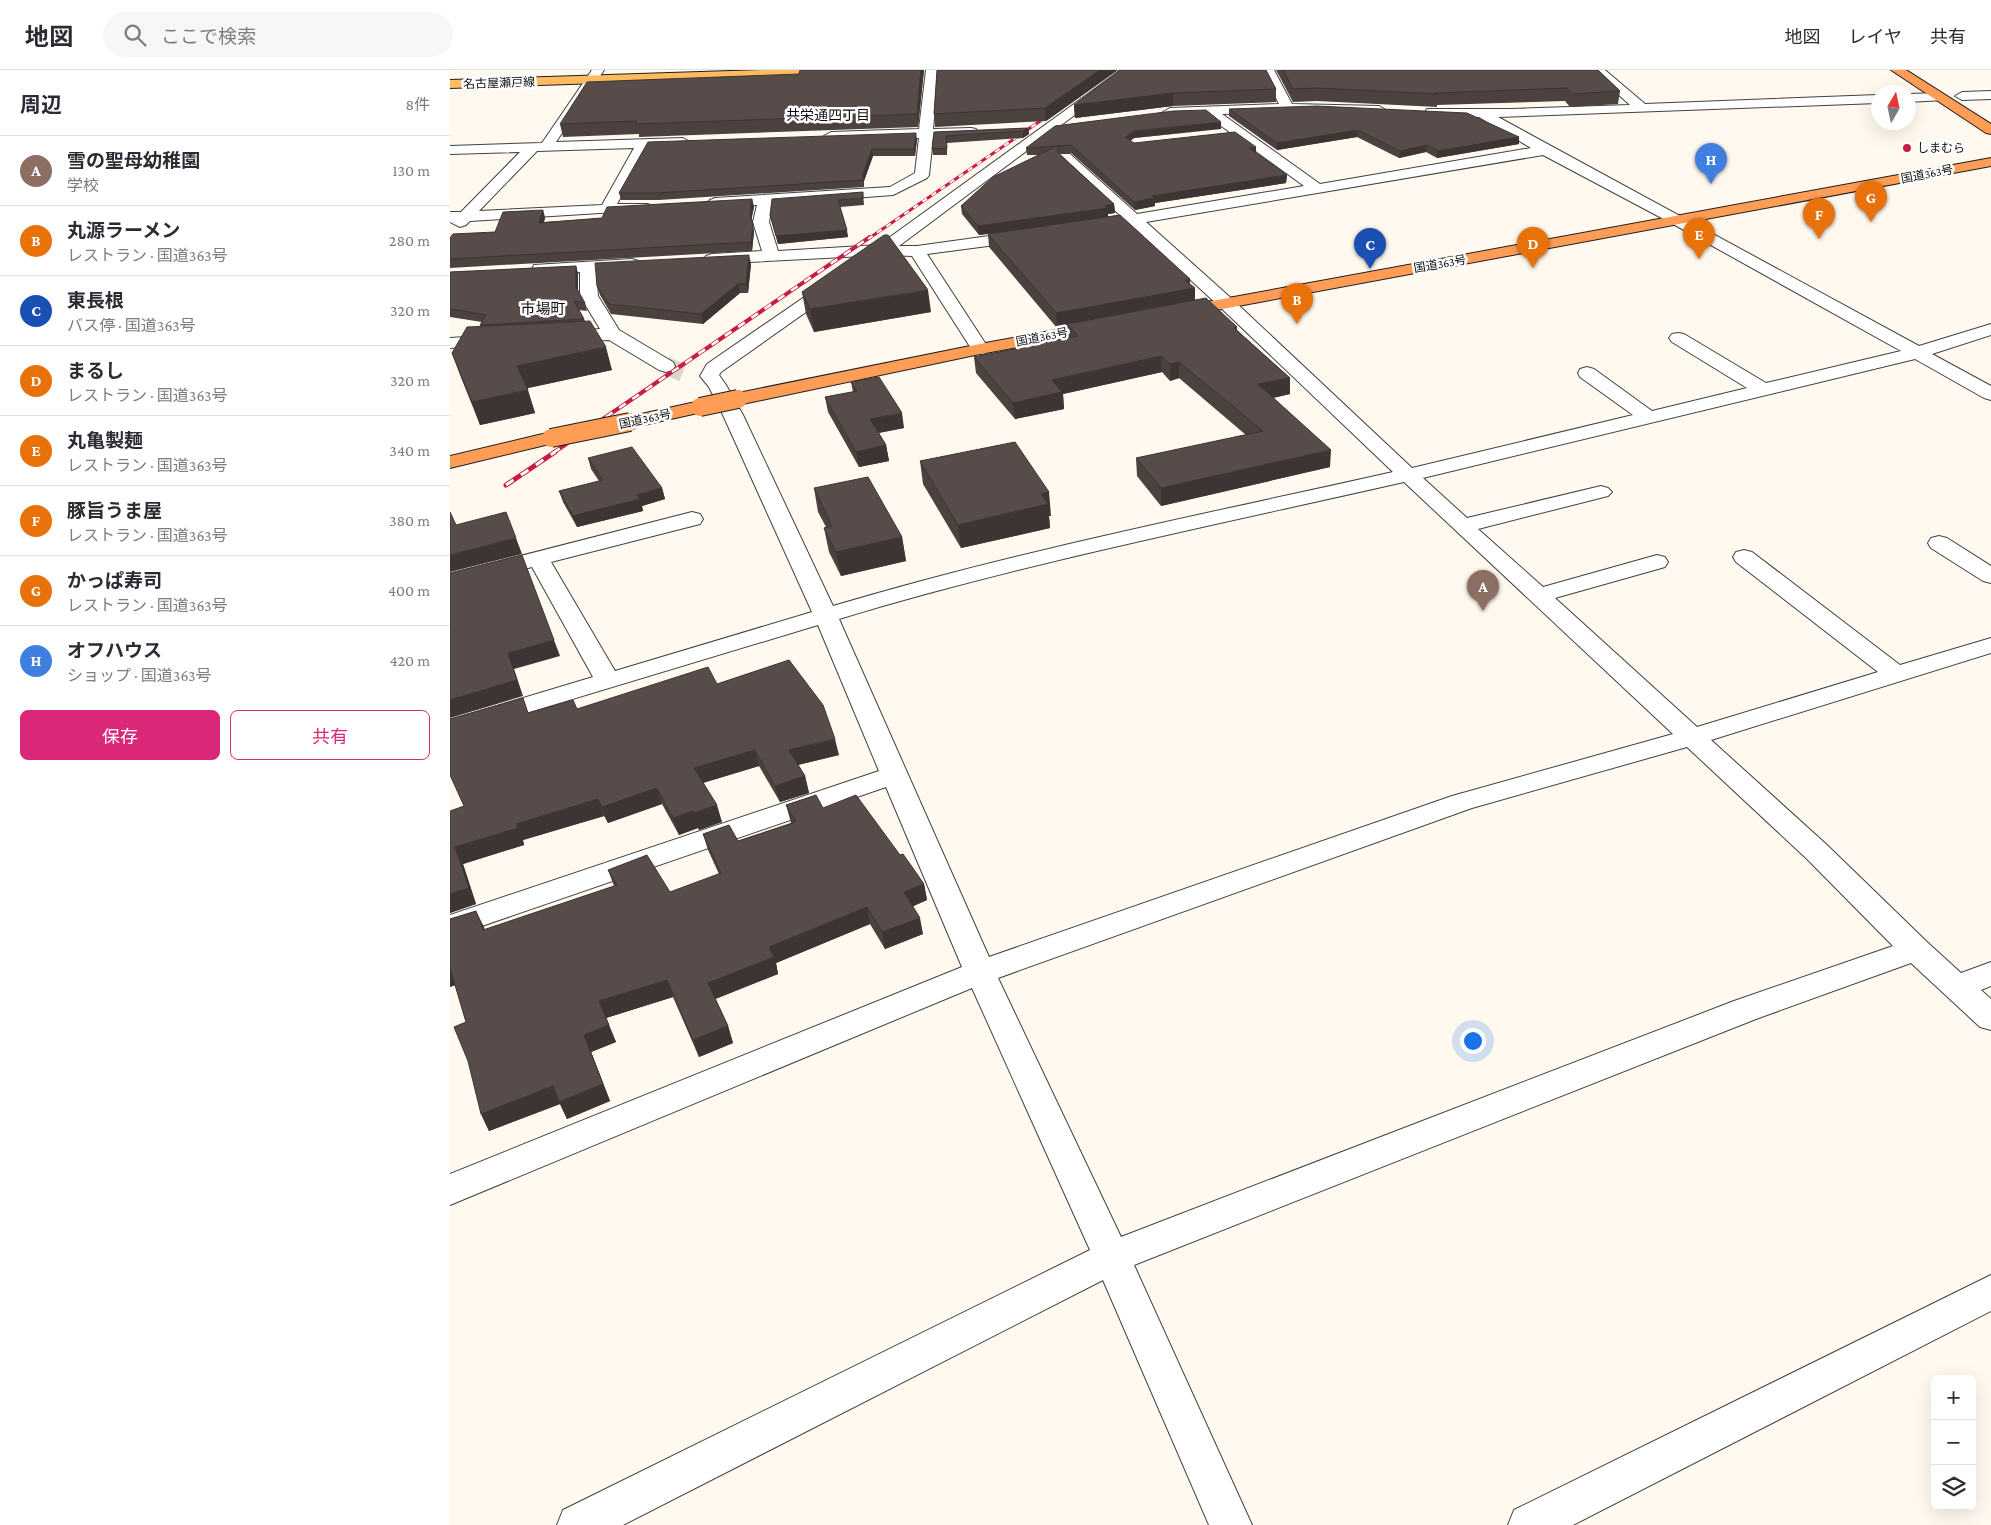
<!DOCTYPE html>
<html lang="ja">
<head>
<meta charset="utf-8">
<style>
  :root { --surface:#fff; --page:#f7f7f7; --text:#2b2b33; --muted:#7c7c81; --line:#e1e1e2; --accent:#db2777 }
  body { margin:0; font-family:"Crimson Pro","Noto Sans JP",serif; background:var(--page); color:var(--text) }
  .controls { position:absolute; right:15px; bottom:15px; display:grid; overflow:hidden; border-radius:8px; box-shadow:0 5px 20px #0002 }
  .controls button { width:45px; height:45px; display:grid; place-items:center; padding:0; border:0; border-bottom:1px solid var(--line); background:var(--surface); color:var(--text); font:25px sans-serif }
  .compass { position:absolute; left:1421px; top:15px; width:45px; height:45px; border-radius:50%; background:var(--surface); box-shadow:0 5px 20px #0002; rotate:9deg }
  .you { position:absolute; left:1022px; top:970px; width:18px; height:18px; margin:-12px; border:4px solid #fff; border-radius:50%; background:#1a73e8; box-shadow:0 0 0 8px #1a73e833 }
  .badge { display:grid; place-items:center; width:32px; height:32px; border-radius:50%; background:var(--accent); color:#fff; font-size:16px; font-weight:700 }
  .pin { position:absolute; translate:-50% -41px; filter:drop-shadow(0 1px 2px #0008) }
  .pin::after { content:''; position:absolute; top:26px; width:18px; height:15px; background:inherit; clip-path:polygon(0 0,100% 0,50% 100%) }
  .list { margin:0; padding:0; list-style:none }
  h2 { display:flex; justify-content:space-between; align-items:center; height:65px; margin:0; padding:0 20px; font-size:21px }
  h2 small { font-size:16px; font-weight:400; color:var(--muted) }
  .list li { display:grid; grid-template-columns:32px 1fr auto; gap:15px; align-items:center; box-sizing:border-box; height:70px; padding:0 20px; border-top:1px solid var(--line) }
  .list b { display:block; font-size:19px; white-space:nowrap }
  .list p { margin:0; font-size:16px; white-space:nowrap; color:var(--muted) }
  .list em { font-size:16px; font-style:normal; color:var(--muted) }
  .actions { display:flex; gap:10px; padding:15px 20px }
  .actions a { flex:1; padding:11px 0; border:1px solid var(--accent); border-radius:8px; text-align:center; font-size:18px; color:var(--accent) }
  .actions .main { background:var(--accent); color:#fff }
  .icon { flex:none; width:28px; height:28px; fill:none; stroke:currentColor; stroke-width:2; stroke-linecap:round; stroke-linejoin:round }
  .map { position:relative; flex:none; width:1541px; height:1455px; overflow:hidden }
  header { display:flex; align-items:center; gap:30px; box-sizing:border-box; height:70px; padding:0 25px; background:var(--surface); border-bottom:1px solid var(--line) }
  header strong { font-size:24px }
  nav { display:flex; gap:28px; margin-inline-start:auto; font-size:18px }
  .search { width:350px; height:45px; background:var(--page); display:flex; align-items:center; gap:12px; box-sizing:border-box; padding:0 18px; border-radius:28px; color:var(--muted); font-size:19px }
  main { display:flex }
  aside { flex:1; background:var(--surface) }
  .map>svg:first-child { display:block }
</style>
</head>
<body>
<header>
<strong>地図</strong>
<div class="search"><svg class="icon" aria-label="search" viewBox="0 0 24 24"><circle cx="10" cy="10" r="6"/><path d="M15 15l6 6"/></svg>ここで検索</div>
<nav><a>地図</a><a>レイヤ</a><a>共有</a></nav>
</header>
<main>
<aside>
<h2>周辺<small>8件</small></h2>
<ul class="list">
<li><span class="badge" style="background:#8d6e63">A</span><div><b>雪の聖母幼稚園</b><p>学校</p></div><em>130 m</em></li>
<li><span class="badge" style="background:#e8710a">B</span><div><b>丸源ラーメン</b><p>レストラン · 国道363号</p></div><em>280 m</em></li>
<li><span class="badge" style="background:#1a4fb4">C</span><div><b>東長根</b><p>バス停 · 国道363号</p></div><em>320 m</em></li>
<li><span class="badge" style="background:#e8710a">D</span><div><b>まるし</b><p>レストラン · 国道363号</p></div><em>320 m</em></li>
<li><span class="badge" style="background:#e8710a">E</span><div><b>丸亀製麺</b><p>レストラン · 国道363号</p></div><em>340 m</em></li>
<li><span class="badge" style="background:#e8710a">F</span><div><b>豚旨うま屋</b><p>レストラン · 国道363号</p></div><em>380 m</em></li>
<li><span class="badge" style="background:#e8710a">G</span><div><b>かっぱ寿司</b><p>レストラン · 国道363号</p></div><em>400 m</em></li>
<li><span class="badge" style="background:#3f7fe0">H</span><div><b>オフハウス</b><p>ショップ · 国道363号</p></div><em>420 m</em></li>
</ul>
<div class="actions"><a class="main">保存</a><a>共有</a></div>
</aside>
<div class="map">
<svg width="1541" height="1455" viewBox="0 0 1541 1455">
  <rect width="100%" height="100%" fill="#fff9ef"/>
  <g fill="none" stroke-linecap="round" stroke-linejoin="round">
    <polyline stroke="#dbd6cd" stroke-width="18" stroke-dasharray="18 9" stroke-linecap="butt" points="216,296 236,304"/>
    <defs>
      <g id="minor">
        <path d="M 142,0 L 154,0 L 106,72 L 233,68 L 240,72 L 233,76 L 198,77 L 167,134 L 198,134 L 201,137 L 198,140 L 20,151 L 16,155 L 10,157 L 0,152 L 0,142 L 11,142 L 70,82 L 0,84 L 0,76 L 92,73 ZM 184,78 L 152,135 L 29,141 L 87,81 Z"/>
        <path d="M 476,0 L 488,0 L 483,59 L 521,58 L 526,59 L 528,62 L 526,65 L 483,67 L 479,105 L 477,108 L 443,125 L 322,134 L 319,152 L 328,181 L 429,175 L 671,0 L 685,0 L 449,176 L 467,176 L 575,161 L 581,163 L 583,166 L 581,169 L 575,171 L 477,184 L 539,279 L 536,283 L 530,284 L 524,283 L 462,186 L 437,185 L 271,302 L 269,305 L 276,315 L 293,345 L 383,536 C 567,481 756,444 943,402 L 770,237 L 681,155 L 670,157 L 664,155 L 662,152 L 664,149 L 672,147 L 610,90 L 608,87 L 610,84 L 620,84 L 687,144 L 854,116 L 756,45 L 720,46 L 713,42 L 720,38 L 829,34 L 812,0 L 824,0 L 842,34 L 929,36 L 936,40 L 929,44 L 867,41 L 772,44 L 870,114 L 1081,78 L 1029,47 L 982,46 L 975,42 L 977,39 L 1062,39 L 1180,35 L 1141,0 L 1155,0 L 1195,34 L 1428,25 L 1428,33 L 1048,47 L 1469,276 L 1541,254 L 1541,265 L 1482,284 L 1541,316 L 1541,330 L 1534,328 L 1465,289 L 973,408 L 1017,448 L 1151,416 L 1158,418 L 1162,422 L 1158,426 L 1028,459 L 1093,517 L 1207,485 L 1215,487 L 1218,492 L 1215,497 L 1105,528 L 1247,657 L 1428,602 L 1286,492 L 1283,487 L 1286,482 L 1294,480 L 1302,482 L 1450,595 L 1541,568 L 1541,583 L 1261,670 L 1377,775 L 1477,872 L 1511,903 L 1541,892 L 1541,916 L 1531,920 L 1541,929 L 1541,960 L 1530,957 L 1461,893 L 1306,949 L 684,1195 L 802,1455 L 759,1455 L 653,1210 L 173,1455 L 107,1455 L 113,1440 L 640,1180 L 522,918 L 0,1135 L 0,1104 L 512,897 L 436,717 L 0,867 L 0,845 L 429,701 L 368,555 L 0,666 L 0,650 L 143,607 L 82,497 L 0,518 L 0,504 L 242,442 L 250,444 L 253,449 L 250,454 L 101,492 L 165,601 L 362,542 L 273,345 L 259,317 L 250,306 L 257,294 L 414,186 L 262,194 L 256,192 L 254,189 L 256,186 L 262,184 L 312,181 L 303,152 L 307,135 L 265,138 L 260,136 L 257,133 L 260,130 L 265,128 L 440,117 L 465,103 L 469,68 L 381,70 L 374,66 L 381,62 L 469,59 ZM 1093,85 L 1223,154 L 1451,281 L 1316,313 L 1234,264 L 1228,263 L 1222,264 L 1219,268 L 1222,272 L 1297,318 L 1202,341 L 1144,299 L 1137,297 L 1130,299 L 1128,303 L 1130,307 L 1183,345 L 962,398 L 782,229 L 696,152 ZM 954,412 L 1223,664 L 1002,726 L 539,887 L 389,549 C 574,493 765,455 954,412 ZM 1237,677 L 1357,789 L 1443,876 L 1284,931 L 671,1167 L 548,908 L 1022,738 Z"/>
        <polygon points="1541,21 1541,29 1512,30 1505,26 1512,22"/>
        <polygon points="1489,23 1496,27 1494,30 1458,32 1458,24"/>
        <polygon points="182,189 188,191 190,194 188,197 146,201 148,226 169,260 223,292 225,296 223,300 216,302 209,300 159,270 111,272 105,271 102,267 105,263 150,259 130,226 130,202 90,204 84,203 82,199 84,195"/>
        <polygon points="46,265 52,266 55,270 52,274 0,278 0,268"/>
        <polygon points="1489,466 1497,468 1541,496 1541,513 1533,511 1481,478 1478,473 1481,468"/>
        <polygon points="1541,1205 1541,1241 1123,1455 1058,1455 1064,1440"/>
      </g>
      <polygon id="primary" points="312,0 433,0 427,4 0,18 0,10"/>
      <g id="trunk">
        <polygon points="1441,0 1456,0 1541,54 1541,64 1536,63"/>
        <polygon points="1541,88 1541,96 729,247 723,246 720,242 723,238 729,237"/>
        <polygon points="654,251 660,252 663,256 660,260 530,284 288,335 281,333 278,329 281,325 288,323 530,274"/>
        <polygon points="250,331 257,333 260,337 257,341 180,358 173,356 170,352 173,348"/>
        <polygon points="101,362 108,364 111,368 108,372 0,398 0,386"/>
      </g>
    </defs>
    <use href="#minor" stroke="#414141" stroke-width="2"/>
    <use href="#primary" stroke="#1f1f1f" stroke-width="2"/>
    <use href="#trunk" stroke="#1f1f1f" stroke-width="2"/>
    <use href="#minor" fill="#fff" fill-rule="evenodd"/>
    <use href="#primary" fill="#ffbb5f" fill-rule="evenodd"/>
    <use href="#trunk" fill="#ff9c56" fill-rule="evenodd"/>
    <defs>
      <polyline id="rail-far2" points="418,169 599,45"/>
      <polyline id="rail-far1" points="103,383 420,167"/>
      <polyline id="rail" points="56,415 105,382"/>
    </defs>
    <use href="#rail-far2" stroke="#c91b43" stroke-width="3"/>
    <use href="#rail-far1" stroke="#c91b43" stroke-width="4"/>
    <use href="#rail" stroke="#c91b43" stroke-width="5"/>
    <use href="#rail-far2" stroke="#fff" stroke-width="2" stroke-dasharray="5.5" stroke-linecap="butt"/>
    <use href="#rail-far1" stroke="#fff" stroke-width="2.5" stroke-dasharray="8" stroke-linecap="butt"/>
    <use href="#rail" stroke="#fff" stroke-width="3" stroke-dasharray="9" stroke-linecap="butt"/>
    <defs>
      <g id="trunk-bridge">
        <polyline points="250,337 288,329"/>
        <polyline points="101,368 180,352"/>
      </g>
    </defs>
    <use href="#trunk-bridge" stroke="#1f1f1f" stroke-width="20" stroke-linecap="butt"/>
    <use href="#trunk-bridge" stroke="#ff9c56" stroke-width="18"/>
  </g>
  <g fill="#4b413f">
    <polygon points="474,0 468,57 189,67 189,64 113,67 110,54"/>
    <polygon points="487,0 668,0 596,51 485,57 484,44"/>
    <polygon points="670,0 826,19 826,32 723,36 625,48 624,35"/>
    <polygon points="826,0 1148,0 1170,21 1168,34 1120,37 1115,31 987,35 987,37 867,31 843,32"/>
    <polygon points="779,39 1069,67 1069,74 987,88 976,82 949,88 907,67 827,80 779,46"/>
    <polygon points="578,58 579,64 573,68 497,73 497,85 483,85 482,79 484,62"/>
    <polygon points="771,59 684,68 680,71 684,73 806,83 837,105 836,113 705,133 705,136 685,140 621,83 609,83 664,134 665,143 658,144 658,147 740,209 740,214 745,218 745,230 787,257 787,260 840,308 840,324 823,328 880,397 711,436 687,406 686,388 796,365 729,308 720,311 712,302 613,324 614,339 565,349 526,303 524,287 618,268 617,256 607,258 539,177 538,164 529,165 512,144 511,136 590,85 577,85 576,78"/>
    <polygon points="467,70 465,86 423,86 414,111 414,117 209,130 171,130 169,123"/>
    <polygon points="413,122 414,135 390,137 398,167 328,174 320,145"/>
    <polygon points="302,129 304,137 301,150 304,162 302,181 0,198 0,168 45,162 93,140 95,148 94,152 152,148"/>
    <polygon points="301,194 298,223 290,223 253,254 161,244 150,225 147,216"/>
    <polygon points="126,196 128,204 128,222 135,233 137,241 129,240 162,300 77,318 85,343 30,355 10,305 2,283 30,256 32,252 0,247 0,202"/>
    <polygon points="352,222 481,242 364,262 356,244"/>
    <polygon points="401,312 454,358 429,363 436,375 439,391 409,397 378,342 375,327 403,322"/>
    <polygon points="138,388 212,418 215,429 192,436 193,441 127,457 113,432 109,421 149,411 141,399"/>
    <polygon points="470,391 601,446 599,446 600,458 511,478 473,414"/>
    <polygon points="364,418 452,467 456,491 391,506 379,482 374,458 376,457 368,442"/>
    <polygon points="267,614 389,685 348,695 355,706 359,723 330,732 309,696 253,713 272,752 249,760 248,758 229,765 212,734 158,753 154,746 73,770 74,775 13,794 26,834 0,843 14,736 78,643 127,639"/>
    <polygon points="336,735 373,738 450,785 474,814 477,830 463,836 473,864 435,879 420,854 326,893 328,904 265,929 278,956 283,973 249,987 223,927 156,948 166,972 141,982 160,1031 117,1049 110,1034 39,1061 31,1044 16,952 5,915 0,917 35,860 164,816 158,800 220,822 269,804 258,780 253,764 288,771 341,753"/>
  </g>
  <g fill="#3d3533">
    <polygon points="471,0 474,0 468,57 467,44"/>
    <polygon points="650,0 668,0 596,51 595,38"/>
    <polygon points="723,23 723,36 625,48 624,35"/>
    <polygon points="771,52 771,59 684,68 675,75 675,67 684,61"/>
    <polygon points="578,58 579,64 573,68 573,61"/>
    <polygon points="908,60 907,67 827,80 827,73"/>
    <polygon points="466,63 467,70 465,86 464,79"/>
    <polygon points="1069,67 1069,74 987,88 988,81"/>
    <polygon points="977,75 976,82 949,88 950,81"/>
    <polygon points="806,77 806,84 799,78"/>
    <polygon points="422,79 423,86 414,111 414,117 413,104"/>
    <polygon points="837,105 836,113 705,133 705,136 685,140 684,132 702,126"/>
    <polygon points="302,129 304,137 301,152 300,144"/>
    <polygon points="664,134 665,143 658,144 658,147 529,165 528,156"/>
    <polygon points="93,140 95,148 91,161 89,153"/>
    <polygon points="303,154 304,162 302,181 301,172"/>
    <polygon points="397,160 398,167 328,174 326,166"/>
    <polygon points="299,185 301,194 298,223 296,213"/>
    <polygon points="126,196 128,204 128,226 126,217"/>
    <polygon points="740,209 740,219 745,218 745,233 617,254 617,256 607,258 606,243"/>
    <polygon points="288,214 290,223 253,254 251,244"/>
    <polygon points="478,220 481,242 364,262 360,239"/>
    <polygon points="156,277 162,300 74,319 67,296"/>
    <polygon points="711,286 712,302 613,324 614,339 565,349 563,333 602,310"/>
    <polygon points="729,292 729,308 720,311 720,294"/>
    <polygon points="840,308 840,324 808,331 808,314"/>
    <polygon points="78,320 85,343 30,355 22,332"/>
    <polygon points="452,343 454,358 422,364 420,349"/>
    <polygon points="436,375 439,391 409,397 406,382"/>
    <polygon points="881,380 880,397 711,436 711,418"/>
    <polygon points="212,418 215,429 192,436 193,441 127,457 123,446 187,425"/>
    <polygon points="599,422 601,446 599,446 600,458 511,478 508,455 591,424"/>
    <polygon points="452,467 456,491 391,506 386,482"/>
    <polygon points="66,468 72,484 0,502 0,485"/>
    <polygon points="104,570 110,586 64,599 73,626 0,648 0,630 58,583"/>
    <polygon points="385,669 389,685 343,696 339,680"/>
    <polygon points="305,680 309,696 249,714 244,698"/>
    <polygon points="355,706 359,723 330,732 325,716"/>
    <polygon points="207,718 212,734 158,753 152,737"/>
    <polygon points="148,729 154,746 73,770 74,775 13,794 26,834 0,843 0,824 5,777 66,754"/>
    <polygon points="267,735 272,752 249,760 244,743"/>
    <polygon points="243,741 248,758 229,765 223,748"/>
    <polygon points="474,814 477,830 457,839 454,822"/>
    <polygon points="417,837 420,854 326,893 328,904 263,930 258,913 319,877"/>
    <polygon points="26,841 34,857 41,877 33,860"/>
    <polygon points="470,848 473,864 435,879 432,862"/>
    <polygon points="0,898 8,914 0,917"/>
    <polygon points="217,910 223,927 156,948 149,931"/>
    <polygon points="159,955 166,972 141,982 160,1031 117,1049 110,1034 39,1061 31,1044 103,1016 134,965"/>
    <polygon points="278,956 283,973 249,987 243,970"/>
  </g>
  <g fill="#574c49" stroke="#3d3533">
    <polygon points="350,0 471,0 467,44 186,54 187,51 110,54 137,12 349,4"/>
    <polygon points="487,0 650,0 595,38 484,44"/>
    <polygon points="670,0 816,0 826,19 723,23 624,35"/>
    <polygon points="833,0 1148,0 1170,21 1122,24 1117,18 985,23 988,24 868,18 843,19"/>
    <polygon points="867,36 1017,43 1069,67 988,81 977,75 950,81 908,60 827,73 779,39"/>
    <polygon points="756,40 771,52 684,61 675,67 684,73 785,62 806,77 799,78 837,105 702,126 705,128 684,132 621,75 576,78 605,56 723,41"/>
    <polygon points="578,58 573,61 496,66 497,78 482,79 484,62"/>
    <polygon points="466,63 464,79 422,79 413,104 413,110 207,123 169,123 198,72"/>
    <polygon points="607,76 608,83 664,134 655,136 658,138 528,156 511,136 543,107"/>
    <polygon points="413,122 413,128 388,130 397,160 326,166 320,145 322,129"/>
    <polygon points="302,129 300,144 303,154 301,172 0,189 0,168 3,164 45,162 53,142 93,140 89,153 152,148 157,137"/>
    <polygon points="670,145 740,209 735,210 745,218 606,243 538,164"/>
    <polygon points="434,165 438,165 478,220 360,239 352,222"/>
    <polygon points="299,185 296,213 288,214 251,244 159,234 147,216 145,193"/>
    <polygon points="126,196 126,217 135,233 124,231 134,249 30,255 36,245 0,239 0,202"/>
    <polygon points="756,228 787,257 784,258 840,308 808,314 881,380 711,418 686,388 813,361 729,292 720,294 711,286 602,310 612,322 563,333 524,287 628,266 617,254"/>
    <polygon points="140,251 156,277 67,296 78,320 22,332 2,283 17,257"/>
    <polygon points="429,307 452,343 420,349 436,375 406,382 375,327 407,321 401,312"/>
    <polygon points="565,372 599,422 591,424 598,434 508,455 470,391"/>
    <polygon points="182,377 212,418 187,425 190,429 123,446 109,421 153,410 138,388"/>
    <polygon points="418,407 452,467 386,482 374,458 382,456 364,418"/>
    <polygon points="0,442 6,455 56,442 66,468 0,485"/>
    <polygon points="72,485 104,570 58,583 67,610 0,630 0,503"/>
    <polygon points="339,590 373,635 385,669 339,680 355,706 325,716 305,680 244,698 267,735 244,743 243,741 223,748 207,718 152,737 148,729 66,754 68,758 5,777 19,818 0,824 0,741 14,736 0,705 0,649 73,628 78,643 123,630 127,639 258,597 267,614"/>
    <polygon points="366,725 373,738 406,725 450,785 453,784 474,814 454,822 470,848 432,862 417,837 319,877 324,887 258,913 278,956 243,970 217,910 149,931 159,955 134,965 153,1014 109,1032 103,1016 31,1044 18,991 4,957 16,952 0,898 0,849 26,841 33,860 167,815 158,800 197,785 220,822 271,803 253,764 279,755 288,771 346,752 336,735"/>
  </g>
  <circle fill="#c91b43" stroke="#fff" stroke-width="2" cx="1457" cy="78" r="5"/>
  <g text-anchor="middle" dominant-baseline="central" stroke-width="5" stroke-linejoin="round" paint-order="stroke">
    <g font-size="12" fill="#0e0e0e" stroke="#fff">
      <text transform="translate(49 13) rotate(-2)">名古屋瀬戸線</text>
      <text transform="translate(1477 104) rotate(-11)">国道363号</text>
      <text transform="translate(990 194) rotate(-10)">国道363号</text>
      <text transform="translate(592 267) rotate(-11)">国道363号</text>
      <text transform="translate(195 349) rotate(-12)">国道363号</text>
    </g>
    <g font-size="12" fill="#0e0e0e" stroke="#fff" text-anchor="start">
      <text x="1467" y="78">しまむら</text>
    </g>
    <g font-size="14" fill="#0e0e0e" stroke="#fff">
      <text x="378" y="45">共栄通四丁目</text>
    </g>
    <g font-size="15" fill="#0e0e0e" stroke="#fff">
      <text x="93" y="239">市場町</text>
    </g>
  </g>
</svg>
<div class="controls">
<button>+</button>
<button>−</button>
<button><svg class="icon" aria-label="layers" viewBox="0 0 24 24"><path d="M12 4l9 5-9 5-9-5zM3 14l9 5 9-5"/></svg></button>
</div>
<svg class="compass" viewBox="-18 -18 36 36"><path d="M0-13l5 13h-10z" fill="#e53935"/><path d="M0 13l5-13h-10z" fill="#7c7c81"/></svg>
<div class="you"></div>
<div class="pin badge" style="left:1033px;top:541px;background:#8d6e63">A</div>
<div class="pin badge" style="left:847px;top:254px;background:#e8710a">B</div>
<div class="pin badge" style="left:920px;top:199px;background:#1a4fb4">C</div>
<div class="pin badge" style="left:1083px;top:198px;background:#e8710a">D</div>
<div class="pin badge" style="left:1249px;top:189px;background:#e8710a">E</div>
<div class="pin badge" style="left:1369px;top:169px;background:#e8710a">F</div>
<div class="pin badge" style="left:1421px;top:152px;background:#e8710a">G</div>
<div class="pin badge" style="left:1261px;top:114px;background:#3f7fe0">H</div>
</div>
</main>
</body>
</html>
